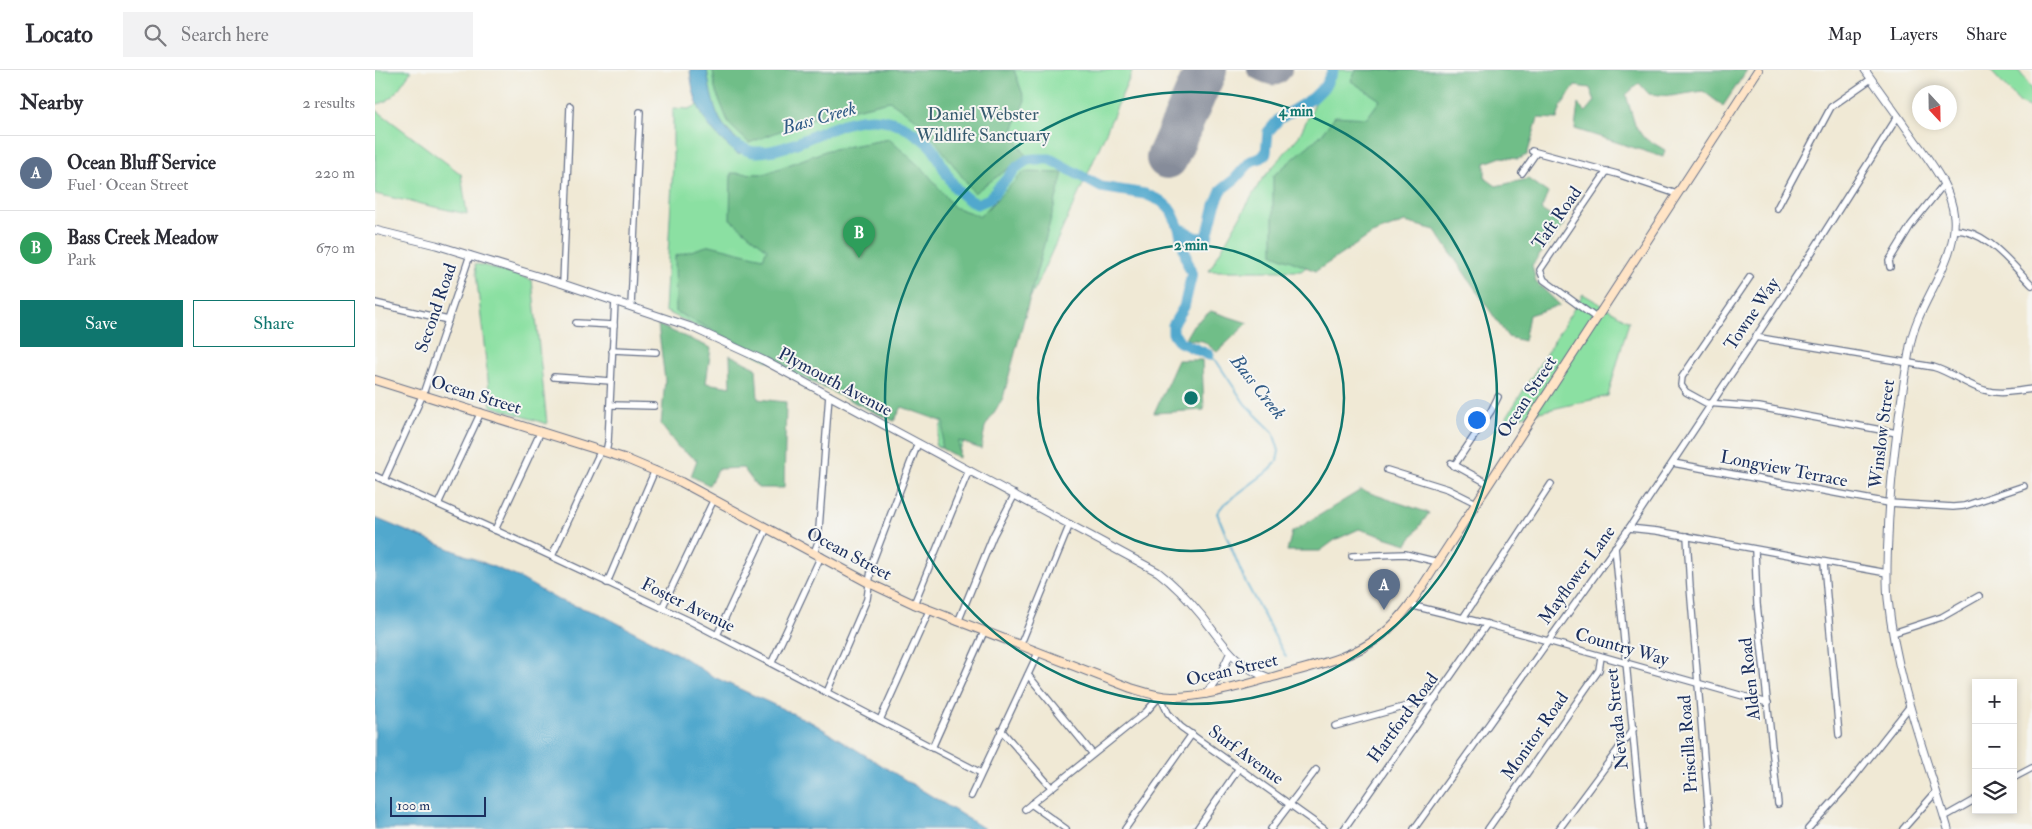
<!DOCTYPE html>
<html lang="en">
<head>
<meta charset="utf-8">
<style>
  :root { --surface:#fff; --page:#f2f2f3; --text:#2b2b33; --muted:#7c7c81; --line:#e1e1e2; --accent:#0f766e }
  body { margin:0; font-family:"IM FELL Double Pica",serif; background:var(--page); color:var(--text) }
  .controls { position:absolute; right:15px; bottom:15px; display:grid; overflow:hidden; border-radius:0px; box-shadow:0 2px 8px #0003 }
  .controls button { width:45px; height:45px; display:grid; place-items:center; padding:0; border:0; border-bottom:1px solid var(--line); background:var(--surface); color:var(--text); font:25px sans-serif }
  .compass { position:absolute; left:1537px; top:15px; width:45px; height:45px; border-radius:50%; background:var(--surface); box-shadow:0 2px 8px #0003; rotate:158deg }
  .scale { position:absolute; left:15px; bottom:12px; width:96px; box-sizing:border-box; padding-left:5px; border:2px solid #1b2f5e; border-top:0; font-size:14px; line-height:18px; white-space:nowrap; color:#1b2f5e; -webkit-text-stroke:4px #f6f6f2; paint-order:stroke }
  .you { position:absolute; left:1101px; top:349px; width:18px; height:18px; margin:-12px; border:4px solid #fff; border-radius:50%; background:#1a73e8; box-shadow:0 0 0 8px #1a73e833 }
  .badge { display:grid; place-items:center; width:32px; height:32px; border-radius:50%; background:var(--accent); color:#fff; font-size:16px; font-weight:700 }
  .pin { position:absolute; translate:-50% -41px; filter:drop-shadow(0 1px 2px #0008) }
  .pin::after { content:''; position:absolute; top:26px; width:18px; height:15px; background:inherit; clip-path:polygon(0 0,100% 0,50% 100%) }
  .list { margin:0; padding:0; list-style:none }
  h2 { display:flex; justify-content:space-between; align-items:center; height:65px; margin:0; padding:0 20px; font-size:21px }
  h2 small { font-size:16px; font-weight:400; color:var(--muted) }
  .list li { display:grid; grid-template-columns:32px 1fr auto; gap:15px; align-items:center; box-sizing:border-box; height:75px; padding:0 20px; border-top:1px solid var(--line) }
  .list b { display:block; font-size:19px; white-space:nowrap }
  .list p { margin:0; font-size:16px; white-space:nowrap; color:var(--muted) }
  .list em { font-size:16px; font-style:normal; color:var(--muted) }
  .actions { display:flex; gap:10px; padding:15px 20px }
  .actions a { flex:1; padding:11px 0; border:1px solid var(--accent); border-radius:0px; text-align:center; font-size:18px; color:var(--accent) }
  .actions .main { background:var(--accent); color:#fff }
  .icon { flex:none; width:28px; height:28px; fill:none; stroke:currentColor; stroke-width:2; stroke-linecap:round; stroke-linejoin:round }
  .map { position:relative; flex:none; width:1657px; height:759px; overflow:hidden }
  header { display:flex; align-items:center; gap:30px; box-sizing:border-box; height:70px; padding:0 25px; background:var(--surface); border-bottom:1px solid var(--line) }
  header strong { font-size:24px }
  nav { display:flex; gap:28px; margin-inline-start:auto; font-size:18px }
  .search { width:350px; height:45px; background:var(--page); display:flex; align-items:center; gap:12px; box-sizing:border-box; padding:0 18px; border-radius:0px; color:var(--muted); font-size:19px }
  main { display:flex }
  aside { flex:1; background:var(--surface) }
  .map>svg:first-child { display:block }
</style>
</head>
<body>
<header>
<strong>Locato</strong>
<div class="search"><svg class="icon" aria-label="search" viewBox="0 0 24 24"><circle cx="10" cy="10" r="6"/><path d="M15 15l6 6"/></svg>Search here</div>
<nav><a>Map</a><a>Layers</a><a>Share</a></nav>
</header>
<main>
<aside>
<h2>Nearby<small>2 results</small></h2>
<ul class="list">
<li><span class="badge" style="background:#5c6f8a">A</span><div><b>Ocean Bluff Service</b><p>Fuel · Ocean Street</p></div><em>220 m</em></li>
<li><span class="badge" style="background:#2e9e5b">B</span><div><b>Bass Creek Meadow</b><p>Park</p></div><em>670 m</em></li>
</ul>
<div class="actions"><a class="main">Save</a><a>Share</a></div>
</aside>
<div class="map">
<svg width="1657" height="759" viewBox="0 0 1657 759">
  <rect width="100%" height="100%" fill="#f6f6f2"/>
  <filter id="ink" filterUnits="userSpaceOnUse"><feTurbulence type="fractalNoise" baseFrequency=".02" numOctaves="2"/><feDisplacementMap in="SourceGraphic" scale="10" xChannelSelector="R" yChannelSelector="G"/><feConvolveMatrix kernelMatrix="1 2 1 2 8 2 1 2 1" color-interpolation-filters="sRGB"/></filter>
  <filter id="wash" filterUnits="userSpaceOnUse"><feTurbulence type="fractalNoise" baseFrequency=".0096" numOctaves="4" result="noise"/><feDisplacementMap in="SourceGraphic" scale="20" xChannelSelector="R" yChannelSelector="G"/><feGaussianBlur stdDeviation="1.12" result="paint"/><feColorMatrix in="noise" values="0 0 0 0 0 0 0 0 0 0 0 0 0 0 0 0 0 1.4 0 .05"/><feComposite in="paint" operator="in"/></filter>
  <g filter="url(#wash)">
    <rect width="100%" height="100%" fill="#f0e9d5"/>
    <g fill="#8be0a2" stroke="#538880">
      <path d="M 0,0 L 35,0 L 35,3 C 25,15 17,34 0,34 Z"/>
      <path d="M 332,0 L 758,0 L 711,108 L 582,386 L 560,375 L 568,349 L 529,306 L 513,335 L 509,347 L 290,241 L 298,94 L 298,38 L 314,39 L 323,35 C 335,59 342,67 363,84 L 374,77 C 356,68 343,51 337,32 C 334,22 334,10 332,0 Z"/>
      <polygon points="953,0 1035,0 1083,84 926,201 834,201 885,112 924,66 949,15"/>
      <polygon points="1615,0 1643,0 1657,18 1657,38 1646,34"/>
      <polygon points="0,39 86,104 92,144 0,124"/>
      <polygon points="100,194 107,195 157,210 172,354 116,336"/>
      <polygon points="1208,224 1254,251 1233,326 1130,350"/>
    </g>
    <g fill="#70be88" stroke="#467673">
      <polygon points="338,0 639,0 650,30 637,63 651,86 599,123 548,54 515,31 436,49 374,73 354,54 340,19"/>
      <polygon points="981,0 1372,0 1348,36 1328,21 1296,26 1274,24 1264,13 1251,25 1260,55 1268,67 1290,80 1288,87 1200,59 1203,34 1211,42 1220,31 1215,18 1200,16 1186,36 1182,49 1163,48 1152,85 1143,89 1126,87 1110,93 1110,108 1121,116 1153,109 1173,123 1166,140 1189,154 1157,195 1161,212 1185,235 1154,245 1149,271 1133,267 1060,160 1030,152 997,164 941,201 898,184 898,106 946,65 960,46 992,48 1005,30 976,11"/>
      <polygon points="514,69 551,102 579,137 605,146 649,102 688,103 628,328 610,357 606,379 584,371 584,388 566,378 569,352 527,337 519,351 301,242 300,186 335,175 388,188 392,179 355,149 356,103 389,104 453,80"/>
      <polygon points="836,241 873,253 842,282 828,271 810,269 818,255"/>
      <polygon points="283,255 336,278 331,313 356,317 355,285 381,298 383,329 411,332 409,418 383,418 368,398 343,399 334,415 316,406 322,390 303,377 286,355 290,310"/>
      <polygon points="803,290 827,290 829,340 779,343"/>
      <polygon points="986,420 1054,443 1032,474 984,459 960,470 945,481 912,481 917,462"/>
    </g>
    <g fill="#51a8cd" stroke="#366c96">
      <path d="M 315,0 L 332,0 C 337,32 342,62 374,77 L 373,80 L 363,84 C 332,60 319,39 315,0 Z"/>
      <polygon points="0,448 143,507 183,530 225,544 306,586 337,606 438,653 610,759 0,759"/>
    </g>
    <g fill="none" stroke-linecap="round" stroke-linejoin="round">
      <polyline stroke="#51a8cd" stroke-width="2" points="834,285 842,292 870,334 898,362 904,381 902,391 896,399 849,434 842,443 870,511 911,587"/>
      <g stroke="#51a8cd" stroke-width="11">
        <path d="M 359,74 C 365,77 373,82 381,82 C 425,83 468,39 513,51 C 527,54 553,70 560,82 C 573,104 577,123 602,134 L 614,129 L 642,97 L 652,90 L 660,89 L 675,89 L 726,117 L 770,124 L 786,131 L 796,140 L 804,158 L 813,195 L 817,204 L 809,237 L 798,255 L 798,263 L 805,272 L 834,285"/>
        <polyline points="804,158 822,168 832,167 840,135 847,119 860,109 876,91 886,88 891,83 893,62 904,49 938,28 950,16 958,0"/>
      </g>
      <path stroke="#868c9a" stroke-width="18" d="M 881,0 C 891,4 902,12 908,0"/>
      <polyline stroke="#868c9a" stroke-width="42" points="792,88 831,0"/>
    </g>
  </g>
  <g filter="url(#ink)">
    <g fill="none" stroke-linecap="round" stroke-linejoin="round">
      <defs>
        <g id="minor">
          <polyline points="1157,81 1242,104 1302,124"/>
          <polyline points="1147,103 1161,83"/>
          <polyline points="1402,138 1456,37 1496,9"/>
          <path d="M 1579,160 C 1612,160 1635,193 1657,215"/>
          <polyline points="1515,197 1514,191 1536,155 1569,114"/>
          <polyline points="1375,207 1307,307 1306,315 1311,322 1331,333 1384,337 1522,363"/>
          <polyline points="188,214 195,36"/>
          <polyline points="0,233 73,250"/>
          <polyline points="256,236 265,42"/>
          <polyline points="1221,248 1169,210 1165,200 1232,101"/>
          <polyline points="201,253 239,255"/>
          <path d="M 1380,267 L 1558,297 C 1576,302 1591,315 1609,320 C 1625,325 1642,321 1657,319"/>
          <polyline points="237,280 281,282"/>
          <polyline points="179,307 236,311"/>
          <polyline points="236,335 279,336"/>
          <polyline points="231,382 233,372 240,231"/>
          <polyline points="1076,393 1114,414"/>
          <polyline points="1298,393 1514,433 1578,437 1589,436 1649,416"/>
          <polyline points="1079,396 1116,341 1123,327"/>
          <polyline points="1012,400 1073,419 1101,433"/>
          <polyline points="0,406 120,460 315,551 606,703"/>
          <polyline points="9,410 48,324 95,185"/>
          <polyline points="63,434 106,342"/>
          <polyline points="1254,458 1437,182 1523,46"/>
          <polyline points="120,460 166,361"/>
          <polyline points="1312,466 1315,517 1335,759"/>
          <polyline points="1240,477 1267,759"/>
          <polyline points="1380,480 1382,534 1403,734"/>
          <polyline points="439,483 443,472 454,325"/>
          <polyline points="177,486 226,380"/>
          <polyline points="977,486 1030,484 1063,492"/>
          <polyline points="1449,493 1464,665"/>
          <polyline points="232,513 280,400"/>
          <polyline points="539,534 594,400"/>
          <polyline points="1035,535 1112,554 1393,633"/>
          <polyline points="287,538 339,429"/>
          <polyline points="1088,548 1176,414"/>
          <polyline points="583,552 618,466 640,424"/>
          <polyline points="1518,563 1567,547 1604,526"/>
          <polyline points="342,565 392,458"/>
          <polyline points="645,576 695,454"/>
          <polyline points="397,592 446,486"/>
          <polyline points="653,605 717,683"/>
          <polyline points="452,622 492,529 497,493 543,373"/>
          <polyline points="505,650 554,541"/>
          <polyline points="960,656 1061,628"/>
          <polyline points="626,660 676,717"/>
          <polyline points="557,678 609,562"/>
          <polyline points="1638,708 1657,698"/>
          <polyline points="596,726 663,583"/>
          <polyline points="656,734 691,759"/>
          <polyline points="650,739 771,642 785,626 793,643 806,657 949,759"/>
          <polyline points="1569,747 1601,729"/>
          <polyline points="750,759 817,664"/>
          <polyline points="822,759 864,698"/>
          <polyline points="896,759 941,700"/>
          <polyline points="969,759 1112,554"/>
          <polyline points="1039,759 1254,458 1282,461 1512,503"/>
          <polyline points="1113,759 1224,600 1226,587"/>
          <polyline points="1184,759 1259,658"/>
          <polyline points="1433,759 1472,716 1535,636"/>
          <polyline points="1528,759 1561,722"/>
        </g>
        <g id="tertiary">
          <path d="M 1490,0 C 1506,23 1523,46 1539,69 C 1556,93 1576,117 1579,147 C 1583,191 1542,233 1535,276 C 1524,340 1515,404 1513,468 C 1512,488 1511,509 1513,529 C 1521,608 1550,683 1573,759"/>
          <path d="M 0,160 L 61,175 L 188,214 L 316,257 L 388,290 L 783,502 C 800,515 814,530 827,546 C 847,572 862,598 895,608"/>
          <polyline points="831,624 845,605 855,584"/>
        </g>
        <path id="secondary" d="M 0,310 L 249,388 L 306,412 L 494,513 L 539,534 L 756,618 C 769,622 782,627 797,627 C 831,627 865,616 898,607 C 934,597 977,589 1007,565 C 1031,545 1046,518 1063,492 L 1383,0"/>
      </defs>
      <use href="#minor" stroke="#667088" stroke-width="8"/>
      <use href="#tertiary" stroke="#667088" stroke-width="9"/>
      <use href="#secondary" stroke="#667088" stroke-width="10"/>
      <use href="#minor" stroke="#fff" stroke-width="5.5"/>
      <use href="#tertiary" stroke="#fff" stroke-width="7"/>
      <use href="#secondary" stroke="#ffe4c6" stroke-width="8"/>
    </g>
  </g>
  <g fill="none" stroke="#0f766e" stroke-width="2.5">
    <circle cx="816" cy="328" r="153"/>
    <circle cx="816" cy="328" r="306"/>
  </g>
  <g text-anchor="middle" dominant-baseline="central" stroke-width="4" stroke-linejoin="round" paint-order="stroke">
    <g font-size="18" fill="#375b6f" stroke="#f6f6f2">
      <text x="608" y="44">Daniel Webster<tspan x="608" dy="21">Wildlife Sanctuary</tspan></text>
    </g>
    <g font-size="18" fill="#1b2f5e" stroke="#f6f6f2">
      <text transform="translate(1182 148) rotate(-55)">Taft Road</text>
      <text transform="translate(61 238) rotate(-71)">Second Road</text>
      <text transform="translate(1377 244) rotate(-56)">Towne Way</text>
      <text transform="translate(460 312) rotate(28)">Plymouth Avenue</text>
      <text transform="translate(101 325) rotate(17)">Ocean Street</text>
      <text transform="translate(1152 327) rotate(-57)">Ocean Street</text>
      <text transform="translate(1507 364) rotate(-83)">Winslow Street</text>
      <text transform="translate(1409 399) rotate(11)">Longview Terrace</text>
      <text transform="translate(474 484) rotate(28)">Ocean Street</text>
      <text transform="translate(1202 505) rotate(-54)">Mayflower Lane</text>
      <text transform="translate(313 535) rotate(26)">Foster Avenue</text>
      <text transform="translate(1247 577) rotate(16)">Country Way</text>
      <text transform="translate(857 600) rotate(-13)">Ocean Street</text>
      <text transform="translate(1375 609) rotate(-96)">Alden Road</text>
      <text transform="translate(1028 648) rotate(-54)">Hartford Road</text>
      <text transform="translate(1242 649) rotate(-96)">Nevada Street</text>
      <text transform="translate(1160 666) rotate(-55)">Monitor Road</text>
      <text transform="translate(1313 674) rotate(-94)">Priscilla Road</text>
      <text transform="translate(871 685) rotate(36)">Surf Avenue</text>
    </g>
    <g font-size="19" font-style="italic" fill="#2e5985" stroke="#f6f6f2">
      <text transform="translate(444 48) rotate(-16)">Bass Creek</text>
      <text transform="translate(883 317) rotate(52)">Bass Creek</text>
    </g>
  </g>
  <circle cx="816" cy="328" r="8" fill="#0f766e" stroke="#f6f6f2" stroke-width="2.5"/>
  <g font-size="15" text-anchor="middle" font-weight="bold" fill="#0f766e" stroke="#f6f6f2" stroke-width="4" stroke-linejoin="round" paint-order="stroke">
    <text x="921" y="46">4 min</text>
    <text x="816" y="180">2 min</text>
  </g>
</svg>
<div class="controls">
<button>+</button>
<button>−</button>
<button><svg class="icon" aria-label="layers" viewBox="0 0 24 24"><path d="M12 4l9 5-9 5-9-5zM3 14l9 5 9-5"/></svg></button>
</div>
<svg class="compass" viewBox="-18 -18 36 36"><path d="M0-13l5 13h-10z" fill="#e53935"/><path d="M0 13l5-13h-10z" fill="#7c7c81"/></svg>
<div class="scale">100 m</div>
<div class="you"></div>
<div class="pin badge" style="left:1009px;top:540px;background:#5c6f8a">A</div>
<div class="pin badge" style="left:484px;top:188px;background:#2e9e5b">B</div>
</div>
</main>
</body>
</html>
